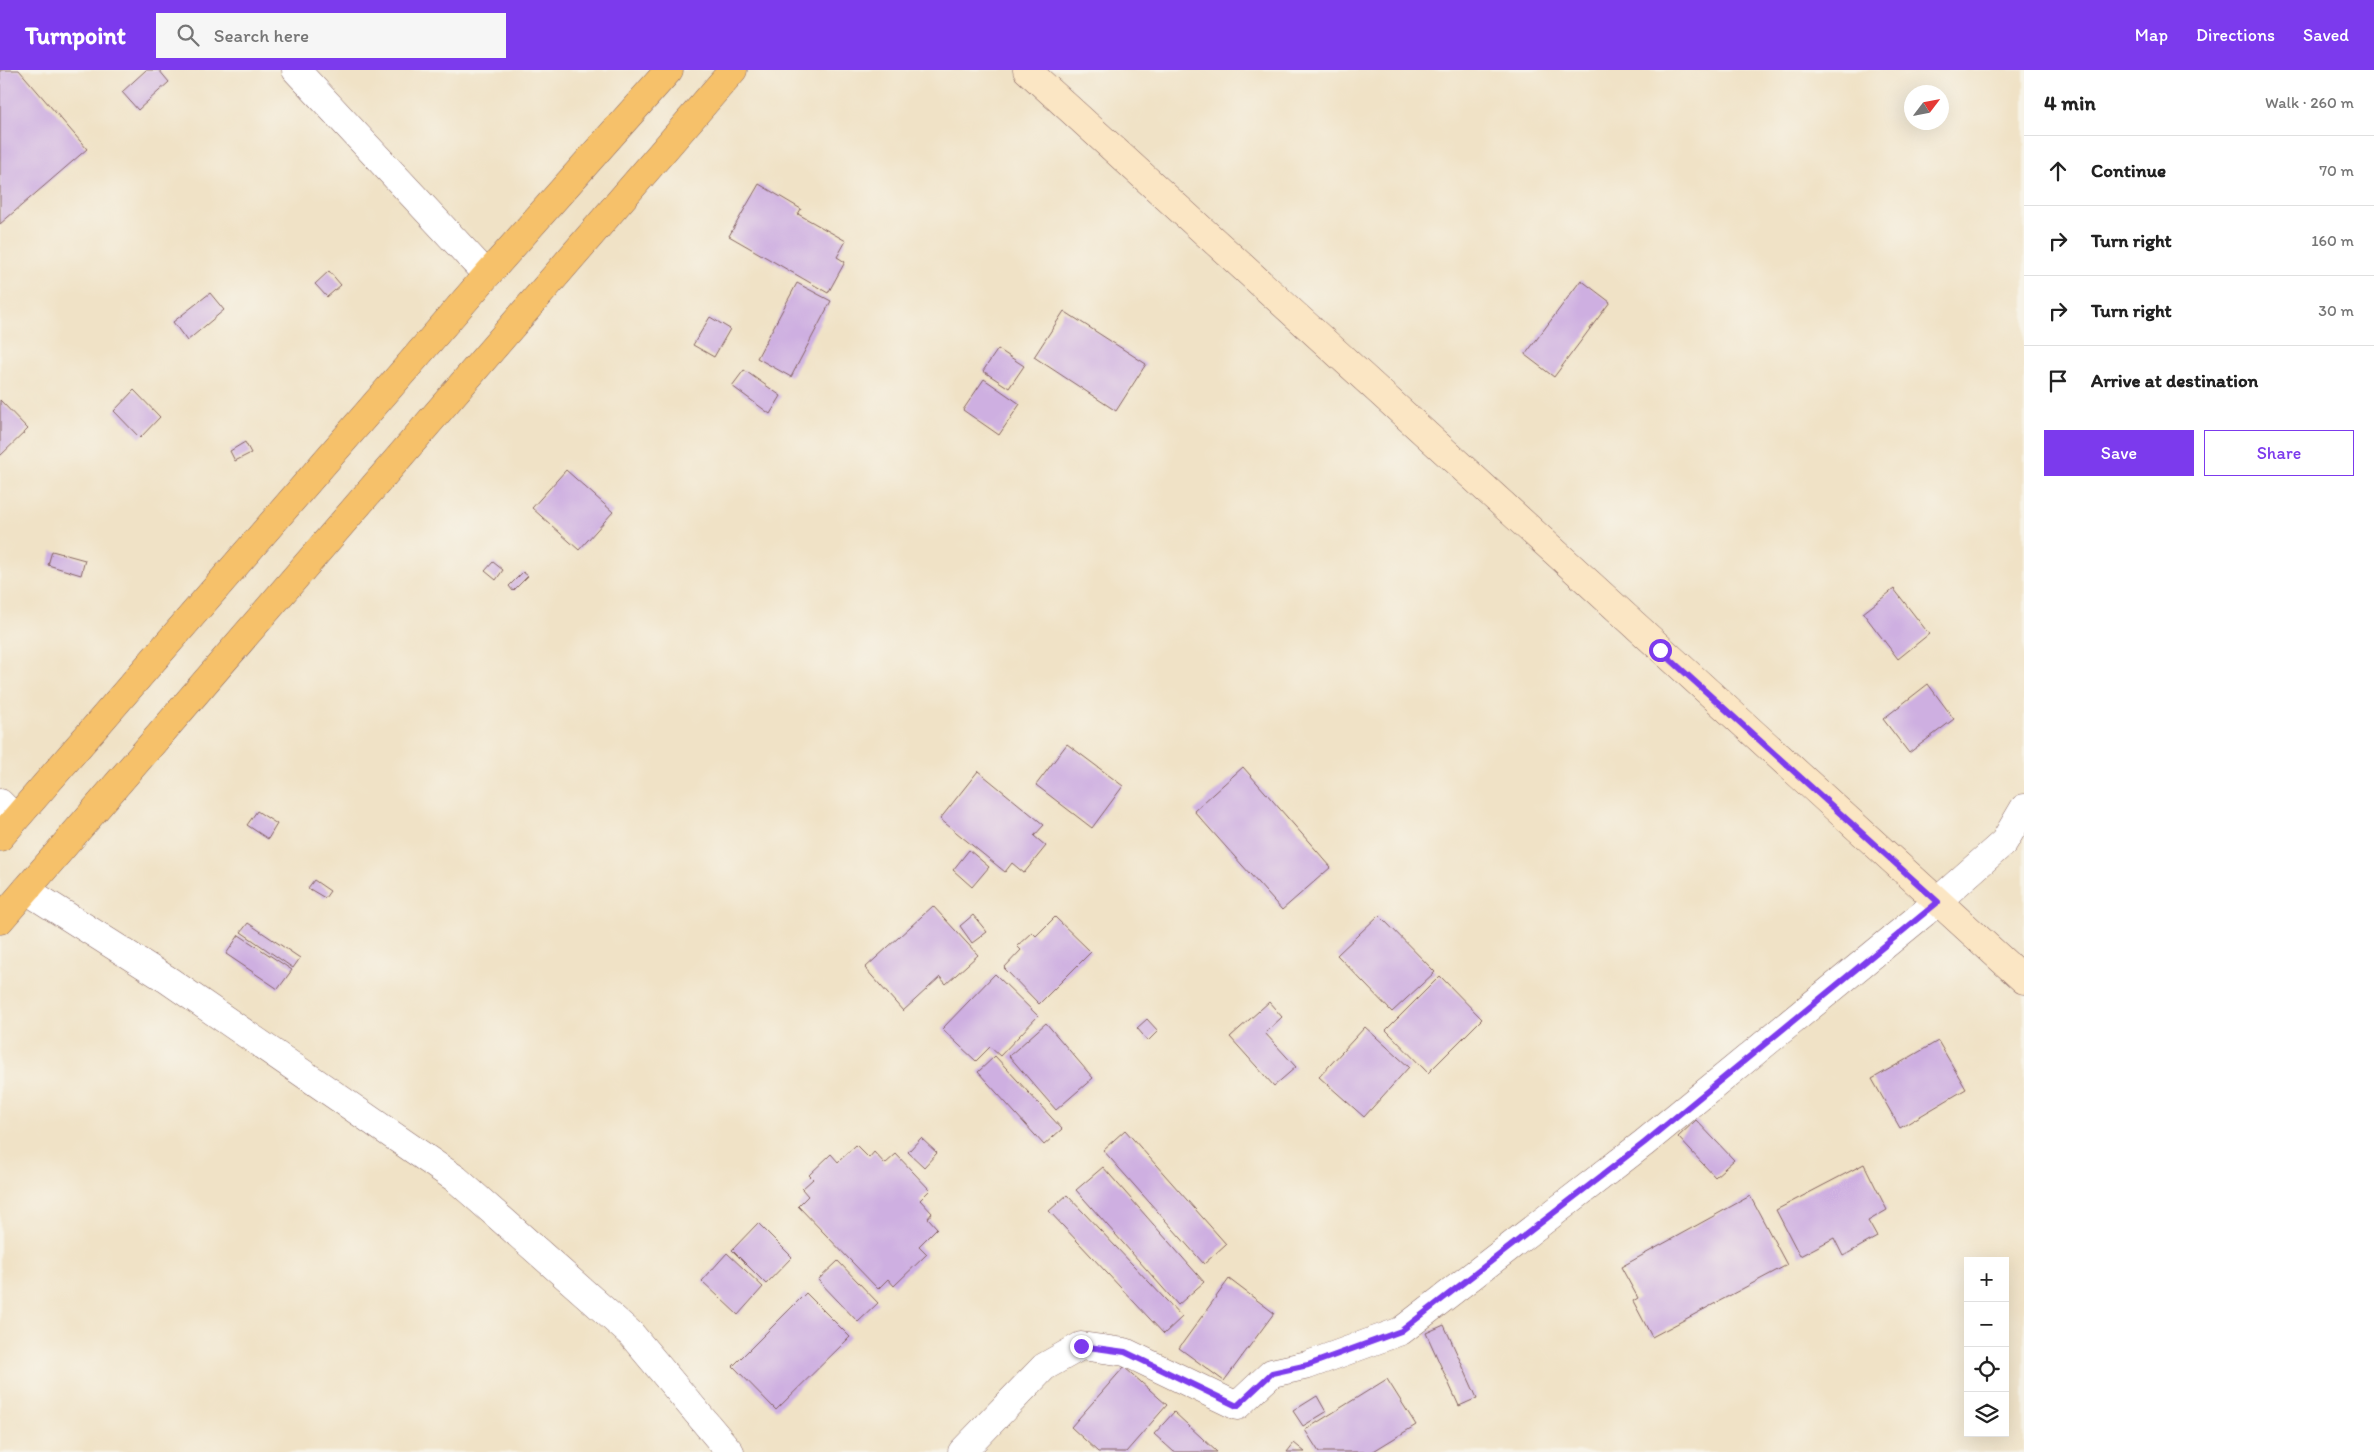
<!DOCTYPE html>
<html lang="en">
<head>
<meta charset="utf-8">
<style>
  :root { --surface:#fff; --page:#f6f6f6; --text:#222; --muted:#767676; --line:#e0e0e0; --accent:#7c3aed }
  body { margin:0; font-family:Itim,sans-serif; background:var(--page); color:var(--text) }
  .controls { position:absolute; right:15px; bottom:15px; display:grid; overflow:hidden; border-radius:0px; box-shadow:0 5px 20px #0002 }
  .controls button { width:45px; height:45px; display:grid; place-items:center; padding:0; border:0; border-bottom:1px solid var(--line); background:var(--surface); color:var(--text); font:25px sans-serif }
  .compass { position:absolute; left:1904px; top:15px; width:45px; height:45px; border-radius:50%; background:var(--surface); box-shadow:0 5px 20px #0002; rotate:58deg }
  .stop { position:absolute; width:15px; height:15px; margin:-11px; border:4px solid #7c3aed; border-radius:50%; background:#fff }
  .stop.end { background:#7c3aed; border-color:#fff; box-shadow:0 1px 5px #0008 }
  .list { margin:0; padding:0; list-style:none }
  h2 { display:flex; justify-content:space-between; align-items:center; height:65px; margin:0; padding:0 20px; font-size:21px }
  h2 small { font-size:16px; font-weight:400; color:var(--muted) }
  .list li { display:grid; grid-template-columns:32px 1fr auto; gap:15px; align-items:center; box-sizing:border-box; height:70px; padding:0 20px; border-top:1px solid var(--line) }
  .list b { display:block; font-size:19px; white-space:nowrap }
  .list em { font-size:16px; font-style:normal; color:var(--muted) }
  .actions { display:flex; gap:10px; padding:15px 20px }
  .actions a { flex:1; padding:11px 0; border:1px solid var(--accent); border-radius:0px; text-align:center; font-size:18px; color:var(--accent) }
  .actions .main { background:var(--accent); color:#fff }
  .icon { flex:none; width:28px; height:28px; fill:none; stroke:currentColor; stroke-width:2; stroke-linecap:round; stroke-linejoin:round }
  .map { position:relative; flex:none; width:2024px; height:1382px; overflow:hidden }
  header { display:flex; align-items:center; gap:30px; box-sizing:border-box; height:70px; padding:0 25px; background:var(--accent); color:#fff }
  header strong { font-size:24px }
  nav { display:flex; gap:28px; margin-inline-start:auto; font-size:18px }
  .search { width:350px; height:45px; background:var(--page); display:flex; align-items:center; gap:12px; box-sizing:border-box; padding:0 18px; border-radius:0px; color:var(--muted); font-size:19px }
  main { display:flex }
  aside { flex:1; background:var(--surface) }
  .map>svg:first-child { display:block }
</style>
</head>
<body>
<header>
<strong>Turnpoint</strong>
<div class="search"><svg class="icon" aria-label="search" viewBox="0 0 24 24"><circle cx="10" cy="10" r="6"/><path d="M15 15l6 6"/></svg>Search here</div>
<nav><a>Map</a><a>Directions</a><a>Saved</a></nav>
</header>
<main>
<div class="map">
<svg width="2024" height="1382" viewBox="0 0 2024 1382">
  <rect width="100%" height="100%" fill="#f7f3e8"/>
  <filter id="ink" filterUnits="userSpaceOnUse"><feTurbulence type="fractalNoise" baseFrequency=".02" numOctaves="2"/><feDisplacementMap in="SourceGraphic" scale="10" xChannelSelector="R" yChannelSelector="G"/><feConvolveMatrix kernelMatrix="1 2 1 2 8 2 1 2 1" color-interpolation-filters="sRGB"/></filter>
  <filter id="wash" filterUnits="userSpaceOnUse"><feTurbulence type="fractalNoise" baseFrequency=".0096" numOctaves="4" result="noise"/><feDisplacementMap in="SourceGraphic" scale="20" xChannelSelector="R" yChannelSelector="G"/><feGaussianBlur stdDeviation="1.12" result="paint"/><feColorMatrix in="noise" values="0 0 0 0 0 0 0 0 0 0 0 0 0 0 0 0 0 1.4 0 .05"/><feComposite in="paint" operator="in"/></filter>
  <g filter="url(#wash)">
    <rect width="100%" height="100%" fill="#f0e2c6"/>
    <g id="blocks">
      <g fill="#ceafe1">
        <polygon points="0,0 19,0 87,79 0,154"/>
        <polygon points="146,0 159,0 169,12 138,40 122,22"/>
        <polygon points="759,114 801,139 798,144 846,171 837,187 845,192 828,223 729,166"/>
        <polygon points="329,201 341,215 327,227 315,214"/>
        <polygon points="1581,210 1610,232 1554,307 1525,285"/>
        <polygon points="797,213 831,231 791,307 757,288"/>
        <polygon points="210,223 224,240 187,271 173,252"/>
        <polygon points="1064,241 1146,294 1116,341 1034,287"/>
        <polygon points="710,247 730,259 714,287 693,275"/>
        <polygon points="998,279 1024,296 1009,318 983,301"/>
        <polygon points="744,300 781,326 770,344 732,316"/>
        <polygon points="984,309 1020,334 999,365 963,340"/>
        <polygon points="134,320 160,347 140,368 114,341"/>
        <polygon points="0,330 28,359 0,386"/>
        <polygon points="245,372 251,383 235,391 230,381"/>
        <polygon points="566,400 613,442 579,480 532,438"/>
        <polygon points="52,481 85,490 81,505 48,495"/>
        <polygon points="493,492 503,500 496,510 485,501"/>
        <polygon points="523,502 528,506 513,521 509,516"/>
        <polygon points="1894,519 1929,564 1898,589 1863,543"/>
        <polygon points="1928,614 1954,649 1909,683 1883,649"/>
        <polygon points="1067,674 1123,716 1092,758 1036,715"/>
        <polygon points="1243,697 1331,797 1282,840 1194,741"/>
        <polygon points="978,701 1044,755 1034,766 1046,776 1024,803 1012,793 1005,802 940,749"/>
        <polygon points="257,741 277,754 268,769 247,755"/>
        <polygon points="969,780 989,797 972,817 953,800"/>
        <polygon points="314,810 330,821 325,828 308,818"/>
        <polygon points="933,836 978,885 946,914 940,907 903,941 865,898"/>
        <polygon points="973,845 987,862 972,873 960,856"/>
        <polygon points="1379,845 1435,902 1392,942 1337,885"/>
        <polygon points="1055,847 1091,882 1039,934 1004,898 1021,880 1017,876 1032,862 1036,866"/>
        <polygon points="248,853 300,888 293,898 241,862"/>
        <polygon points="239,865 292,900 278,919 226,884"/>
        <polygon points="995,904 1038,946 1000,986 990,977 976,991 942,959"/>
        <polygon points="1440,906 1482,949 1428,1003 1386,960"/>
        <polygon points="1269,932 1282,947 1265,963 1296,997 1274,1016 1230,967"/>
        <polygon points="1147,949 1158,961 1148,971 1137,958"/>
        <polygon points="1046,953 1093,1008 1056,1040 1009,986"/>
        <polygon points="1365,957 1409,997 1364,1047 1319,1007"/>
        <polygon points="1938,971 1966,1019 1900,1058 1872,1009"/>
        <polygon points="995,986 1062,1059 1044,1075 978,1002"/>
        <polygon points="1696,1050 1734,1090 1715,1107 1678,1067"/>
        <polygon points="1125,1060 1226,1174 1204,1194 1103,1080"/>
        <polygon points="921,1068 937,1083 924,1097 908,1082"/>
        <polygon points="856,1075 869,1088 874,1082 885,1094 896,1084 930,1120 920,1130 932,1143 928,1148 937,1158 919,1176 927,1184 894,1216 888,1209 878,1219 798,1136 808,1126 802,1119 813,1109 809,1105 831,1084 838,1092"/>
        <polygon points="1864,1094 1887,1140 1868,1151 1877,1167 1843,1186 1834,1168 1800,1186 1776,1140"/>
        <polygon points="1103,1097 1204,1212 1178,1235 1076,1120"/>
        <polygon points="1067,1125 1182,1247 1164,1264 1049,1141"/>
        <polygon points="1750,1126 1787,1195 1652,1267 1633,1231 1638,1228 1621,1197"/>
        <polygon points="758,1153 792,1187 766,1214 732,1180"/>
        <polygon points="727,1183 763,1217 738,1245 702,1211"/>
        <polygon points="838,1191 878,1233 858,1252 818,1210"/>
        <polygon points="1229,1209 1274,1243 1224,1311 1179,1278"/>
        <polygon points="806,1223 850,1267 776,1340 733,1296"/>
        <polygon points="1444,1255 1477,1328 1459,1336 1426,1263"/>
        <polygon points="1124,1297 1167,1335 1126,1382 1098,1382 1071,1357"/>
        <polygon points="1387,1309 1416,1355 1372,1382 1319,1382 1305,1360"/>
        <polygon points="1317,1326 1326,1342 1303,1356 1293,1341"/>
        <polygon points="1174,1342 1217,1382 1174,1382 1154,1364"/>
        <polygon points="1294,1373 1305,1382 1287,1382"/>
      </g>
    </g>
  </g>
  <g filter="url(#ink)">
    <use href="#blocks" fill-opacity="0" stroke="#846361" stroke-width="1"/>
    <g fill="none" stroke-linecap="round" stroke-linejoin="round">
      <defs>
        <g id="street">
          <polyline points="296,0 487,205"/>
          <polyline points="0,733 15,748"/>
          <polyline points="26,820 168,910 456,1109 631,1264 730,1382"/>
          <polyline points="962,1382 1044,1297 1081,1276 1125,1282 1237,1336 1272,1303 1308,1295 1401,1261 1644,1073 1924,843 2004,772 2024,738"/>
        </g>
        <polyline id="secondary" points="1027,0 2024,910"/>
        <g id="primary">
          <polyline points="0,767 487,205 669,0"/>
          <polyline points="0,850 733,0"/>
        </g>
      </defs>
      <use href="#street" stroke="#846361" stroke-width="29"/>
      <use href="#secondary" stroke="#846361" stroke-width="29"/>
      <use href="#primary" stroke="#846361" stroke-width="29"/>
      <use href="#street" stroke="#fff" stroke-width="28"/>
      <use href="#secondary" stroke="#fbe6c4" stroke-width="28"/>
      <use href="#primary" stroke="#f6c16b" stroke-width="28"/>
    </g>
  </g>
  <g fill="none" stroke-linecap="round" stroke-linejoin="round" filter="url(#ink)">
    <polyline stroke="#7c3aed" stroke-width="6" points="1081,1276 1125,1282 1237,1336 1272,1303 1308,1295 1401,1261 1644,1073 1938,832 1660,580"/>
  </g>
</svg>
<div class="controls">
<button>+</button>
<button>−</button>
<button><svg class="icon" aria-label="locate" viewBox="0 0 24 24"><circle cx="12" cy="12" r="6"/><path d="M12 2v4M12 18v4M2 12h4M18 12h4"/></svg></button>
<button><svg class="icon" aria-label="layers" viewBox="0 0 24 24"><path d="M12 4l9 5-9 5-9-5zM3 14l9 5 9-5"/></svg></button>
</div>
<svg class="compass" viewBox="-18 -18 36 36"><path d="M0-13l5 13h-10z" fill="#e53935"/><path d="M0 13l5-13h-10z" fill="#767676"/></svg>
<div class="stop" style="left:1660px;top:580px"></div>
<div class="stop end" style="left:1081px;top:1276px"></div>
</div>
<aside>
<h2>4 min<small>Walk · 260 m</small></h2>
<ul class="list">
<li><svg class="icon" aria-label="ahead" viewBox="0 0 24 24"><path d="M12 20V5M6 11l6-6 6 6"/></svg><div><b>Continue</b></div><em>70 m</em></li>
<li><svg class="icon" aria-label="right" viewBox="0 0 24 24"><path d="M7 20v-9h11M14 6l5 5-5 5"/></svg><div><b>Turn right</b></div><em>160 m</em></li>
<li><svg class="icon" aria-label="right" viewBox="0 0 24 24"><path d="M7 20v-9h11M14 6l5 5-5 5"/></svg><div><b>Turn right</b></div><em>30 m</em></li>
<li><svg class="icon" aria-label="arrive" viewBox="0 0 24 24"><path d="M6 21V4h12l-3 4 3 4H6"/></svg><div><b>Arrive at destination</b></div></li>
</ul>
<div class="actions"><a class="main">Save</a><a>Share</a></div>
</aside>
</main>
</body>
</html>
